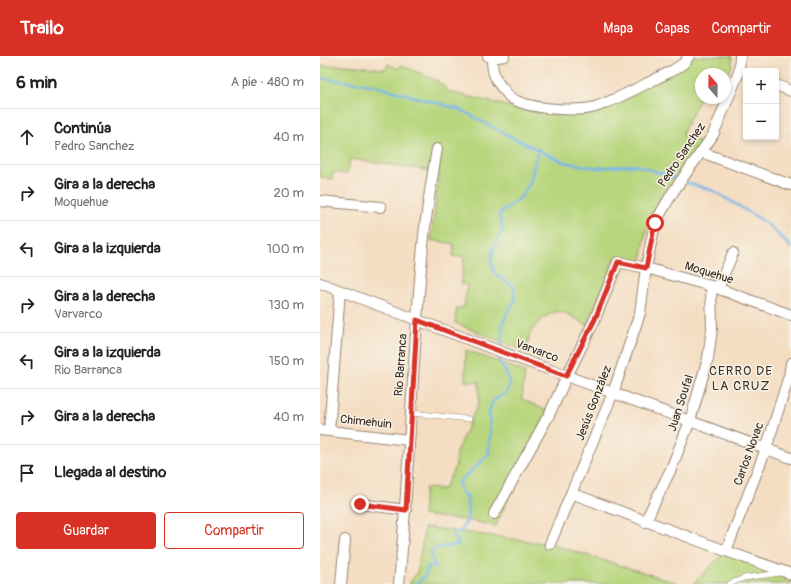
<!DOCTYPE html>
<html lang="es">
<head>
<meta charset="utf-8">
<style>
  :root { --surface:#fff; --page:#f2f2f2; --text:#222; --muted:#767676; --line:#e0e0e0; --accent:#d93025 }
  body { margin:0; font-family:Pangolin,sans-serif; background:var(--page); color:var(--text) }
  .controls { position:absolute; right:12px; top:12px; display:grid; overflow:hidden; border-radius:4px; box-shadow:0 2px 6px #0003 }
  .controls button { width:36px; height:36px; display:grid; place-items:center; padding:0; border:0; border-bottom:1px solid var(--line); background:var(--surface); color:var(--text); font:20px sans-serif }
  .compass { position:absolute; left:375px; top:12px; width:36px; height:36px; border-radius:50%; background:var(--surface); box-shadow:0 2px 6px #0003; rotate:340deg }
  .stop { position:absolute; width:12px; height:12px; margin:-9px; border:3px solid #d93025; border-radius:50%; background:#fff }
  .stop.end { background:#d93025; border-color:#fff; box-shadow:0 1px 4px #0008 }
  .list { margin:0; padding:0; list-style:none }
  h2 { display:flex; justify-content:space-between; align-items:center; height:52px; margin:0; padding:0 16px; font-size:17px }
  h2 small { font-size:13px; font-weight:400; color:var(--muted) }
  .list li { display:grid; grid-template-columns:26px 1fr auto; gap:12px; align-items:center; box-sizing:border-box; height:56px; padding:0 16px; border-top:1px solid var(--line) }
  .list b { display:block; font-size:15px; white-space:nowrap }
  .list p { margin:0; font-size:13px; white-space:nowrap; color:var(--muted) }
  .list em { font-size:13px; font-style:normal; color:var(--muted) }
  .actions { display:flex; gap:8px; padding:12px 16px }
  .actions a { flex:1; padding:9px 0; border:1px solid var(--accent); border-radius:4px; text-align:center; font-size:14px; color:var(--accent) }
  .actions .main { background:var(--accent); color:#fff }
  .icon { flex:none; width:22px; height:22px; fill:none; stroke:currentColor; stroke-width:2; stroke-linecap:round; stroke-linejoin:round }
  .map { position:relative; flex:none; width:471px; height:528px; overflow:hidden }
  header { display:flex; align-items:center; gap:24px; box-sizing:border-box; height:56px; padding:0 20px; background:var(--accent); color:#fff }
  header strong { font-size:19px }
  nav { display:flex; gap:22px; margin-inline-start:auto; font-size:14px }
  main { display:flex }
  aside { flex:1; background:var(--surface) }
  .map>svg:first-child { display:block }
</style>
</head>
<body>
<header>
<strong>Trailo</strong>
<nav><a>Mapa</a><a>Capas</a><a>Compartir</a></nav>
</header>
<main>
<aside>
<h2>6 min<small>A pie · 480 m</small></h2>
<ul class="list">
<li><svg class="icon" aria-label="ahead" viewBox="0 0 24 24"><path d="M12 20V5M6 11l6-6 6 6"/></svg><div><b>Continúa</b><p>Pedro Sanchez</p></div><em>40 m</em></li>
<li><svg class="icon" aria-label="right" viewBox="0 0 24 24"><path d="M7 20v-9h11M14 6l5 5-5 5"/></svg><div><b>Gira a la derecha</b><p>Moquehue</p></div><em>20 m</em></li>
<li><svg class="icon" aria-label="left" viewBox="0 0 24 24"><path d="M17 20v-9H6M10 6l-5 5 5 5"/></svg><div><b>Gira a la izquierda</b></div><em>100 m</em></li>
<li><svg class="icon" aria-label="right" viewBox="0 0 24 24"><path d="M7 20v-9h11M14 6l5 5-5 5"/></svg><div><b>Gira a la derecha</b><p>Varvarco</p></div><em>130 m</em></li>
<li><svg class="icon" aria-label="left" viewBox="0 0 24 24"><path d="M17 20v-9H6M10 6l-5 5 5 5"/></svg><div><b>Gira a la izquierda</b><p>Rio Barranca</p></div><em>150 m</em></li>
<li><svg class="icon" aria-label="right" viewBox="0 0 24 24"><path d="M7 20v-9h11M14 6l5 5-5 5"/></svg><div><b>Gira a la derecha</b></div><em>40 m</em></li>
<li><svg class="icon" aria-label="arrive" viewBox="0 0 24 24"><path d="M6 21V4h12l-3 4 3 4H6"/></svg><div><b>Llegada al destino</b></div></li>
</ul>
<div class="actions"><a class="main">Guardar</a><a>Compartir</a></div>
</aside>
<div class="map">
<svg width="471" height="528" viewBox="0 0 471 528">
  <rect width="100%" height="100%" fill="#f7f3e8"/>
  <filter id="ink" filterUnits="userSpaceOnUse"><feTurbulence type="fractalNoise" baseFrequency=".025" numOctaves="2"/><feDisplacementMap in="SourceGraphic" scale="8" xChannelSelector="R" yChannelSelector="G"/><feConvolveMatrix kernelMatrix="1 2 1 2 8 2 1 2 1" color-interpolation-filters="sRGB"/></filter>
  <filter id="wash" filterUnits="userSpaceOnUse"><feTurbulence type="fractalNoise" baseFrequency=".012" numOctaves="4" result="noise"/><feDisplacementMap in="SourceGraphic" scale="16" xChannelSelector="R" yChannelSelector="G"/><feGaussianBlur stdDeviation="0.9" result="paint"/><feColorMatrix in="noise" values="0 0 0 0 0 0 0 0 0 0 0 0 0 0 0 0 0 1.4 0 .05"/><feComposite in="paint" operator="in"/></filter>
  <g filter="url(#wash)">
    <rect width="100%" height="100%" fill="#f4ddc1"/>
    <g fill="#b7d67d" stroke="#79804e">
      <path d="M 372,0 L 412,0 L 412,10 L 406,24 L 405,23 L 405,18 L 381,18 L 381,40 L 362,78 L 381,86 L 334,151 L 327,171 L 321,207 L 294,203 L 267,269 C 261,266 247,257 242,256 C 230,253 212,270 209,281 C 208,286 208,291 207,296 L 135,267 L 137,252 L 144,252 L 147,229 L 141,228 L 144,201 L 133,200 L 134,188 L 111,184 L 119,116 L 30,103 L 27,118 L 13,116 L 12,123 L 0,121 L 0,10 L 26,9 L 66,13 L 68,8 L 79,13 L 81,9 L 118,25 L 130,36 L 203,54 L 231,58 L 261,58 Z"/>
      <polygon points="146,294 205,316 202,343 227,355 176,470 152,465 103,459 105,432 124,433 136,409 136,396 159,346 159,326 145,325"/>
      <polygon points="105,471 230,488 361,528 89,528 97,517"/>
      <polygon points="404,497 471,520 471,528 373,528"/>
    </g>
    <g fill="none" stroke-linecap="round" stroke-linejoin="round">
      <g stroke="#75b5e9" stroke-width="2.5">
        <polyline points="0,22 52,29 139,53 191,81 244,106 277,112 316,109 358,123"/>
        <polyline points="365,126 394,135 445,166 468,188 471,192"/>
        <polyline points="181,290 183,267 187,257 195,244 194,231 175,218 171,204 174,190 183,173 179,158 200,142 210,127 218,93"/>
        <polyline points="96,528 106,519 108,510 116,511 111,500 111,494 117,492 138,489 138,483 133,482 133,477 143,474 143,470 148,464 147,439 142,438 138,427 169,398 170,378 169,356 173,345 186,337 190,328 186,316 180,306 180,301"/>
      </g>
    </g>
  </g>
  <g filter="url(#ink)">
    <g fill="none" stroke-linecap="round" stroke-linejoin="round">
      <defs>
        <g id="lane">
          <polyline points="91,357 149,363"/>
          <polyline points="409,528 424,522 460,517"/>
        </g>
        <g id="street">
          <polyline points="168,0 172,2 184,0"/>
          <path d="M 172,2 C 172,16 175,25 185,35 C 187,38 190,42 193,43 C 211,53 259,57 278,50 C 303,41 328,26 352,15 L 364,7 L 369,0"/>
          <polyline points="456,29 471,35"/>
          <polyline points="381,96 471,129"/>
          <polyline points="0,145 61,151"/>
          <polyline points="0,227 192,300 471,402"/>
          <polyline points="398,232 413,197"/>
          <polyline points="0,374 89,384"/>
          <polyline points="9,375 20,235"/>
          <polyline points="251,437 406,495 471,518"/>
          <polyline points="40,448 86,454"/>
          <polyline points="174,458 230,357 247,320 275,263 298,206 326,212 391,230 471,259"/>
          <polyline points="325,466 351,413 370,365 388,302 392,273 391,230"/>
          <polyline points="230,488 293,337 320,257 326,212 335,167 353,136 393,79 419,16 420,0"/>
          <polyline points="406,495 446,393 469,320 471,307"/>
          <polyline points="21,528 25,484"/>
          <path d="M 79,528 C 90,412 92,296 104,180 C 107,151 112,122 117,93"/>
        </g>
      </defs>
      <use href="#lane" stroke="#988470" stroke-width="6"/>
      <use href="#street" stroke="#988470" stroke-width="12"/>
      <use href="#lane" stroke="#fff" stroke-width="5"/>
      <use href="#street" stroke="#fff" stroke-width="10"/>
    </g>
  </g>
  <g fill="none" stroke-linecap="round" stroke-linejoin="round" filter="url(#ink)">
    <polyline stroke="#d93025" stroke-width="5" points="40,448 86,454 97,264 246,320 275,263 298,206 326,212 335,167"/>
  </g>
  <g text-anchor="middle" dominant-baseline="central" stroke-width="3" stroke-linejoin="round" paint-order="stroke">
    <g font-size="12" fill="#3b2a1e" stroke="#f7f3e8">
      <text transform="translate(362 99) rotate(-56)">Pedro Sanchez</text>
      <text transform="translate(389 217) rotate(17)">Moquehue</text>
      <text transform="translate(217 295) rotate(20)">Varvarco</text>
      <text transform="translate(81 309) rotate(-86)">Rio Barranca</text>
      <text transform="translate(274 347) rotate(-69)">Jesús González</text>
      <text transform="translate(361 347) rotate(-72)">Juan Soufal</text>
      <text transform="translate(46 366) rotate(6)">Chimehuin</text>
      <text transform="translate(429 398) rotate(-70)">Carlos Novac</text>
    </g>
    <g font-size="13" letter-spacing="1" fill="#3b2a1e" stroke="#f7f3e8">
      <text x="421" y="315">CERRO DE<tspan x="421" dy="15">LA CRUZ</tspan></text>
    </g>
  </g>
</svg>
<div class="controls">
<button>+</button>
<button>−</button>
</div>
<svg class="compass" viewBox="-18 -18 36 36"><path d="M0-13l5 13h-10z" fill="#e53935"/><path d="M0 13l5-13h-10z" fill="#767676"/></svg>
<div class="stop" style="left:335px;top:167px"></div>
<div class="stop end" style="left:40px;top:448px"></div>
</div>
</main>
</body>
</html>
